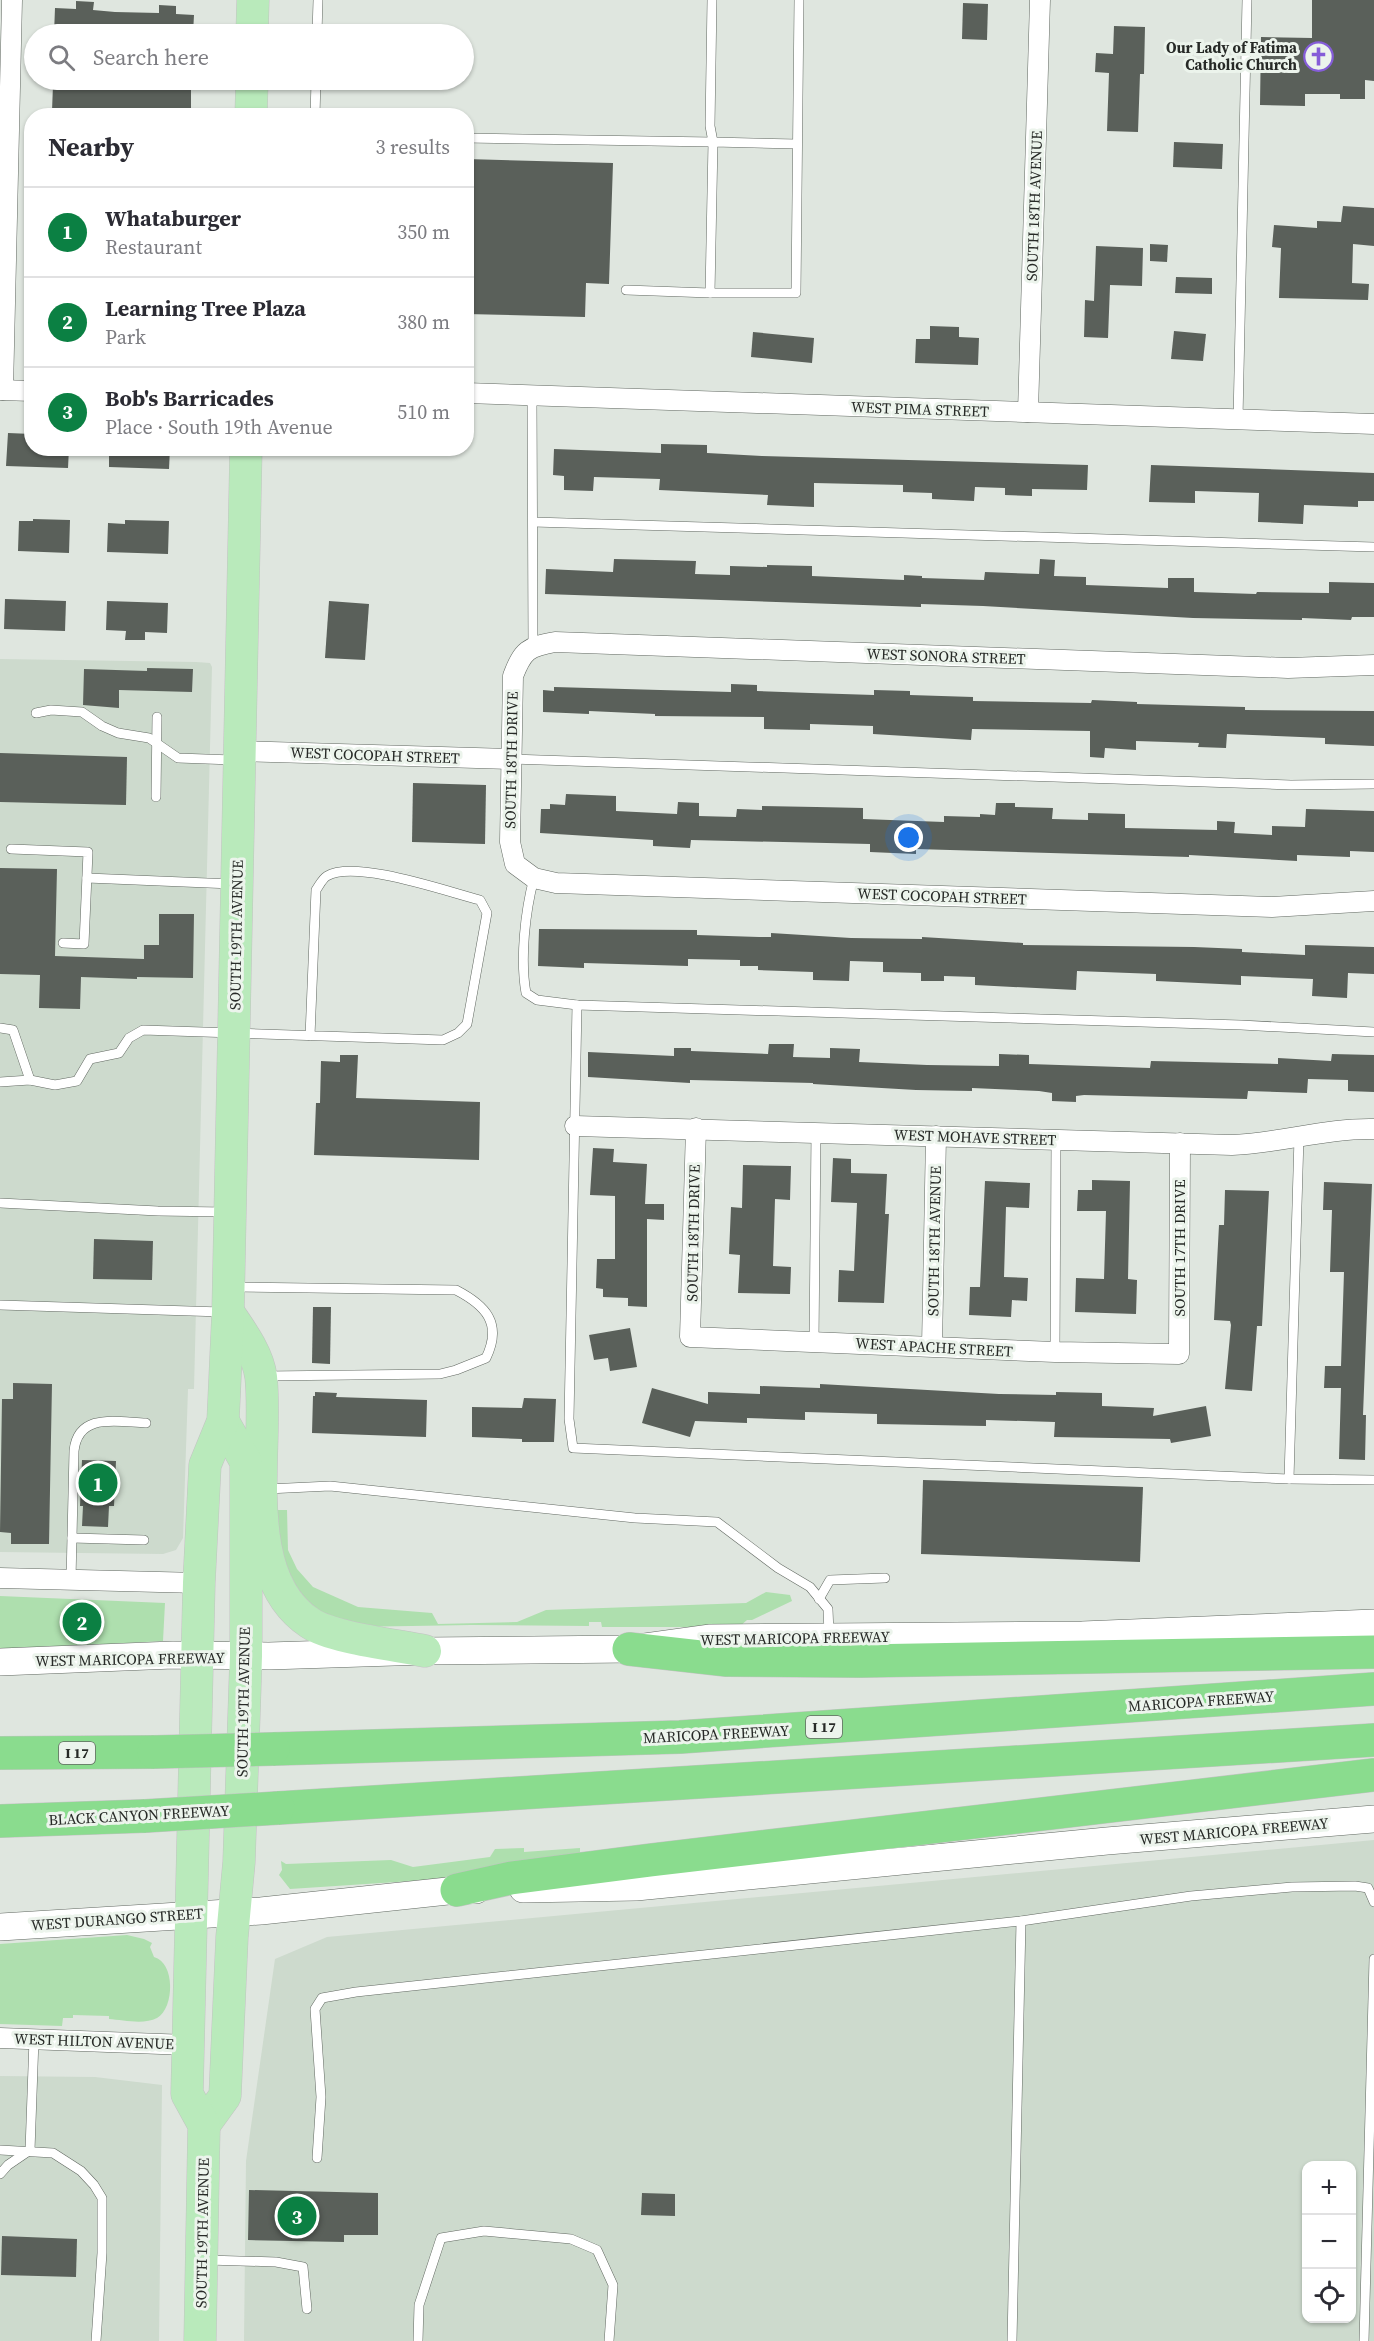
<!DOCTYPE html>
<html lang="en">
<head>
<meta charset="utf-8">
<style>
  :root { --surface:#fff; --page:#f2f2f3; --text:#2b2b33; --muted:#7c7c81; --line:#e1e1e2; --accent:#0b8043 }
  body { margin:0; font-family:"Source Serif 4",serif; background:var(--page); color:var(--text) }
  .controls { position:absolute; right:18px; bottom:18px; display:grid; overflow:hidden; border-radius:12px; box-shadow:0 2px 4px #0004 }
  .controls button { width:54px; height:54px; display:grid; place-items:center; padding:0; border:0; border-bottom:2px solid var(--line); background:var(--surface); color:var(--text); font:30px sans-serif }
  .you { position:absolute; left:909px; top:838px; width:21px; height:21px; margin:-15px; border:4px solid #fff; border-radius:50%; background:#1a73e8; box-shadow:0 0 0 9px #1a73e833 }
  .badge { display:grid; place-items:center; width:39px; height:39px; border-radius:50%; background:var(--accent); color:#fff; font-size:20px; font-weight:700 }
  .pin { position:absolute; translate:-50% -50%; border:3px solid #fff; box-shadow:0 2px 6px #0006 }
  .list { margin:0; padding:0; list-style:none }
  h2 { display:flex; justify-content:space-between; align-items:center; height:78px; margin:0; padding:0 24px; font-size:26px }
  h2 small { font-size:20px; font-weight:400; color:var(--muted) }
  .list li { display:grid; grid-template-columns:39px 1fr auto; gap:18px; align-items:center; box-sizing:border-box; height:90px; padding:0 24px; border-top:2px solid var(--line) }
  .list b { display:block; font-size:22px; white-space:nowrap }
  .list p { margin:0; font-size:20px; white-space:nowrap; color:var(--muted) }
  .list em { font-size:20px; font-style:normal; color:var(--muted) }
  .icon { flex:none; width:33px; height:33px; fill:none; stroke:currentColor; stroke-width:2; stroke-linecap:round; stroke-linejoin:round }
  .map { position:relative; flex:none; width:1374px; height:2341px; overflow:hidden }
  .search { position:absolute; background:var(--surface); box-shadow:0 2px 4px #0004; left:24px; top:24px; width:450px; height:66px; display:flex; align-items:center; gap:15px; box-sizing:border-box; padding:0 21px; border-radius:33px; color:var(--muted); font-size:22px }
  .panel { position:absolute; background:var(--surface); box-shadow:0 2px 4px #0004; left:24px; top:108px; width:450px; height:348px; border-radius:24px }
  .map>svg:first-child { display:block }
</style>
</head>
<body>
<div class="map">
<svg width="1374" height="2341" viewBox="0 0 1374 2341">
  <rect width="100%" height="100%" fill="#dfe6df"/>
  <g fill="#cddacd" fill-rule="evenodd">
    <polygon points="0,659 196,662 210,663 212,667 194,1389 188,1389 183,1538 176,1550 163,1554 0,1552"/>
    <path d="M 1374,1840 L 1374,2341 L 244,2341 L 246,2161 L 275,1959 L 327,1937 ZM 1306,2166 L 1352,2166 L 1352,2318 L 1306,2318 Z"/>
    <polygon points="0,2076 95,2077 162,2085 159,2341 0,2341"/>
  </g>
  <g fill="#aedfae">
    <polygon points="275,1510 287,1510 288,1550 297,1569 313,1587 358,1607 432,1613 438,1624 517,1622 546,1610 746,1603 766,1592 790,1595 792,1601 752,1620 747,1620 739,1627 602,1627 601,1622 589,1622 589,1626 471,1625 351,1627 301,1604 278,1556"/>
    <polygon points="0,1596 165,1603 163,1641 0,1650"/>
    <polygon points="524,1848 524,1852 580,1848 580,1859 427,1880 290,1889 279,1875 282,1870 281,1861 286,1864 391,1860 413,1867 490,1857 495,1849"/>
    <path d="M 127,1935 L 144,1939 L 152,1943 L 150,1947 L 154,1957 C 175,1962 175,2008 157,2018 C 144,2025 123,2020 109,2019 L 109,2016 L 73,2015 L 73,2018 L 63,2018 L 62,2026 L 0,2024 L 0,1944 Z"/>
  </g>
  <g fill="#5a605a">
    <polygon points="1312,0 1374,0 1374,81 1365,80 1365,99 1340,99 1340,94 1305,94 1305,106 1260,105 1261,37 1312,38"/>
    <polygon points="76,1 94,2 93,10 115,12 159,13 159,5 176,6 176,14 194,15 193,34 54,34 55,8 76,9"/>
    <polygon points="963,3 988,4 987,40 962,39"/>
    <polygon points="1114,26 1145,27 1144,74 1140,74 1138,132 1107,131 1109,73 1095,72 1096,53 1113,54"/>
    <polygon points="66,83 131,87 148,87 148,85 173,85 173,88 191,88 191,116 87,112 87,116 70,116 70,111 52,111 53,85 66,85"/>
    <polygon points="1174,142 1223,144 1222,169 1173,167"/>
    <polygon points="466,159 613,163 609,284 586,283 585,317 466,314"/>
    <polygon points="1343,206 1374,208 1374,246 1353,244 1352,283 1369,284 1368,300 1279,298 1281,248 1272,247 1274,225 1317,228 1317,221 1341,222"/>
    <polygon points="1150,244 1168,245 1167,262 1150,261"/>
    <polygon points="1096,246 1143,248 1142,286 1110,285 1108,338 1084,337 1085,300 1094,301"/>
    <polygon points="1176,277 1212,278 1212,294 1175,293"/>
    <polygon points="930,326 959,327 959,337 979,338 978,365 915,363 916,339 930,339"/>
    <polygon points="1174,331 1206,334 1203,361 1171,359"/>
    <polygon points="753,332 814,338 812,363 751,357"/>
    <polygon points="8,433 32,434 32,448 69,448 68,468 6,466"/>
    <polygon points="661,444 707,445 707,453 762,456 1088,465 1087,490 1032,489 1032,496 1005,495 1005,488 975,487 974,501 932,499 932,493 903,492 903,485 814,483 814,507 767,505 768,495 659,490 660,479 594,477 593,491 564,490 564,476 553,475 554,449 661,453"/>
    <polygon points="109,448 170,448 169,469 109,467"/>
    <polygon points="1151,465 1374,473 1374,501 1358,501 1358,507 1304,505 1303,524 1258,522 1259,493 1195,491 1195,503 1149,502"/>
    <polygon points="33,519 70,520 69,553 18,551 19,521 33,521"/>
    <polygon points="125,520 169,521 168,554 107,552 108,523 125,524"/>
    <polygon points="614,559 696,561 695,574 730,575 730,566 767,567 767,565 812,566 812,576 904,580 904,575 922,576 922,578 984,580 985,572 1039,574 1040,559 1055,560 1054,576 1086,577 1086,585 1168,588 1168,578 1194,578 1194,592 1256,594 1257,592 1329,593 1329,582 1374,583 1374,617 1352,617 1351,620 1302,618 1302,620 1193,618 983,606 921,604 921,607 545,594 546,569 613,572"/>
    <polygon points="5,599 66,601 65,631 4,629"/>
    <polygon points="107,601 168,603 167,633 145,632 145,640 125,640 126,631 106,630"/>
    <polygon points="329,601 369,604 365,660 325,658"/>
    <polygon points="147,668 193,669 192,692 119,690 119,708 83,705 84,669 147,671"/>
    <polygon points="731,684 757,685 757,691 811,693 874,695 874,690 910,691 910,695 973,697 973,701 1091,703 1092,700 1137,702 1137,704 1245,707 1245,710 1374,711 1374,746 1325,744 1325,738 1227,734 1226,748 1198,747 1199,743 1136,741 1136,750 1105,748 1104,758 1090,757 1090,731 972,729 971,740 873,734 873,726 810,724 810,730 764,729 764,717 655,716 655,714 589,711 589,714 543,712 543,690 554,691 554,687 731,692"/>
    <polygon points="0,753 127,757 126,805 0,802"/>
    <polygon points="413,783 486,785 485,844 412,842"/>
    <polygon points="566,794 616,796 616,811 677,814 678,802 699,803 699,816 736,817 737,809 762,810 762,806 816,807 863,808 863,819 944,822 944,816 980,817 980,814 995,815 996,803 1015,803 1015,807 1053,808 1052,819 1088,820 1088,813 1125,814 1125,828 1217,830 1217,821 1235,822 1234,833 1272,835 1272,826 1305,827 1306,809 1374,811 1374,852 1350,851 1350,857 1297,855 1297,861 1189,855 1189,857 916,849 916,854 870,852 870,844 691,840 690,848 653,846 653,840 540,833 541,809 550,809 550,804 565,805"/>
    <polygon points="0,868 57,869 55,956 144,959 144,945 159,945 159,914 194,914 193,978 137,977 137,979 81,977 80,1009 39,1008 40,975 0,974"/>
    <polygon points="539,929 697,930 697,935 759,937 771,937 771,933 851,938 922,939 922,937 1023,943 1023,945 1194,947 1242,949 1242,952 1305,955 1305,945 1374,947 1374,974 1348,973 1347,998 1312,996 1313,979 1241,976 1241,985 1156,981 1156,974 1077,971 1076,990 975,985 975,977 944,976 944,981 921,981 921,973 883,972 883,962 850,961 849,981 813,980 813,972 758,970 758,966 740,966 740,960 688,959 688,966 584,963 584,968 538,966"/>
    <polygon points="769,1044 794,1044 793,1057 830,1058 830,1048 860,1049 859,1062 927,1065 999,1066 999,1054 1029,1055 1029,1064 1150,1068 1151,1061 1278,1064 1278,1058 1331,1061 1332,1054 1374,1055 1374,1092 1348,1091 1348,1080 1308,1079 1307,1093 1248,1091 1247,1099 1084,1095 1076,1096 1076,1102 1052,1101 1052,1093 1039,1091 972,1088 972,1091 916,1090 813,1084 813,1083 690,1080 690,1083 588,1077 588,1052 674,1056 674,1048 691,1048 691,1051 768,1054"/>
    <polygon points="340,1055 358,1055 356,1098 480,1102 479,1160 314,1155 316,1103 320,1103 321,1061 340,1062"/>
    <polygon points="593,1148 614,1149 613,1162 647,1164 645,1204 664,1204 664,1220 647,1219 647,1307 628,1306 628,1298 603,1297 603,1289 596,1288 597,1259 615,1259 615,1196 590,1195"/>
    <polygon points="833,1158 851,1159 851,1173 887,1174 885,1214 889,1214 884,1303 838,1302 839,1270 854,1271 857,1203 831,1202"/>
    <polygon points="743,1165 791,1166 790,1200 775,1199 773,1266 791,1267 790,1294 738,1293 740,1255 729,1254 731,1207 742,1208"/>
    <polygon points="1092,1180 1130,1181 1128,1279 1137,1280 1136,1314 1075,1312 1076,1278 1104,1279 1106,1211 1077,1211 1078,1190 1092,1190"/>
    <polygon points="985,1181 1030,1183 1029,1208 1006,1207 1004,1277 1028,1278 1027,1301 1012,1300 1011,1317 969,1315 970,1287 980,1287"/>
    <polygon points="1324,1182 1372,1184 1363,1415 1366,1415 1365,1460 1339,1459 1341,1388 1324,1388 1325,1366 1341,1366 1344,1272 1330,1272 1332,1210 1323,1210"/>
    <polygon points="1225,1190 1269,1191 1262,1326 1257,1326 1252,1391 1225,1389 1231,1325 1230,1321 1214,1320 1219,1225 1224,1225"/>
    <polygon points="94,1239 153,1241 152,1280 93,1279"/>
    <polygon points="313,1307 331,1307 330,1364 312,1363"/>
    <polygon points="630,1328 637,1367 610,1371 608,1358 594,1360 589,1335"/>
    <polygon points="13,1383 52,1384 49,1544 11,1544 11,1533 0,1532 2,1399 13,1399"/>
    <polygon points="820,1384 999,1394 1056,1395 1056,1392 1102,1393 1102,1406 1154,1408 1153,1416 1206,1406 1211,1436 1171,1443 1170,1439 1054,1437 1055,1422 986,1420 986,1426 877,1424 877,1414 805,1412 805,1420 747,1418 747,1423 695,1421 690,1437 642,1423 652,1388 708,1404 708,1392 760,1394 760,1386 820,1388"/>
    <polygon points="315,1392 337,1393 336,1397 427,1400 426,1437 312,1433 313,1396 315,1396"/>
    <polygon points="524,1398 556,1399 554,1442 522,1442 522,1439 472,1437 472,1407 522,1408"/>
    <polygon points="82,1460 116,1461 114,1506 109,1506 108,1527 82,1526 83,1506 80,1506"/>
    <polygon points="923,1480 1143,1487 1140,1562 921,1554"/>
    <polygon points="249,2190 378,2193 378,2235 344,2235 344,2242 248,2240"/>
    <polygon points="642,2193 675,2194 675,2216 641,2215"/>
    <polygon points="2,2236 77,2239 76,2277 1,2275"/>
  </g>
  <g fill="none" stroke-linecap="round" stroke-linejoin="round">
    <defs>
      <g id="lane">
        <polyline points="317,34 318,0"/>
        <polyline points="315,116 316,80"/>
        <polyline points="466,138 713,142 710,126 712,0"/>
        <polyline points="626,290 710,293 796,293 799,0"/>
        <polyline points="710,293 713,142 797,144"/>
        <polyline points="532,396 533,647"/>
        <polyline points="1238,419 1247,0"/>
        <polyline points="533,522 1374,547"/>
        <polyline points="36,713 51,710 82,712 102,726 118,733 149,738 178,758 233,760"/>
        <polyline points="511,759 1291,785 1374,784"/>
        <polyline points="156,797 157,717"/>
        <polyline points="11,849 88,852 84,944 63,943"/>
        <polyline points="87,878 232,884"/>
        <path d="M 534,878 C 525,912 520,959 526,993 L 537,1000 L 577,1005 L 1241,1025 L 1374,1032"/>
        <polyline points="577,1005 569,1419 573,1448 1289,1479 1374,1480"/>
        <polyline points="0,1028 13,1030 30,1080"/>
        <path d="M 0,1082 L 30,1080 L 55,1085 L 77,1081 L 90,1059 L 119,1053 L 129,1038 L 143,1030 L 443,1040 L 458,1033 L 467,1024 L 487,913 L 480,900 C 448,892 355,859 327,876 C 322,879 319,886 316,890 L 310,1036"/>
        <polyline points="0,1203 158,1211 225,1212"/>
        <path d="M 234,1287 L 456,1290 C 485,1305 503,1323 486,1358 L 456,1370 L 440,1374 L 265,1376"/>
        <polyline points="0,1305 222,1312"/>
        <polyline points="814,1342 816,1132"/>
        <polyline points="1055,1352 1056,1140"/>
        <polyline points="1289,1479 1299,1137"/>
        <polyline points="267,1489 330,1486 635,1518 717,1522 778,1568 810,1587 828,1609 829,1634"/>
        <polyline points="72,1538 144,1540"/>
        <path d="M 71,1580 L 74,1451 C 78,1412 117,1422 146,1423"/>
        <polyline points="819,1599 830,1580 885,1578"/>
        <polyline points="0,2150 53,2153 81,2171 94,2185 102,2198 102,2253 96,2341"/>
        <polyline points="30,2150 34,2039"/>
        <polyline points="317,2158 321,2097 315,2009 322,1998 356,1992 1021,1921 1191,1896 1292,1887 1355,1886 1368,1888 1374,1902"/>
        <polyline points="0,2174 8,2165 30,2150"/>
        <polyline points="207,2260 276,2262 303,2267 307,2309"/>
        <polyline points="418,2341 419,2305 441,2238 484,2231 571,2239 597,2250 613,2285 609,2341"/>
        <polyline points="1012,2341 1021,1921"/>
        <polyline points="1364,2341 1374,1959"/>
      </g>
      <g id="street">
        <polyline points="0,390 32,391"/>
        <polyline points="3,390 12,0"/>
        <polyline points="466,393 1374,424"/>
        <polyline points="1028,412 1040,0"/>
        <path d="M 1374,665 L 1288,668 L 555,642 C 528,647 523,650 513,676 L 510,842 L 515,864 L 534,878 L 556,883 L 1272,907 L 1374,901"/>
        <polyline points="239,751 511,759"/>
        <path d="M 575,1126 L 1232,1145 C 1280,1143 1326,1128 1374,1129"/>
        <polyline points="696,1128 690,1337 1055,1352 1179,1354 1180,1143"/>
        <polyline points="932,1346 936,1136"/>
        <polyline points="0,1578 199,1583"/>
        <polyline points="0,2038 188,2045"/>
      </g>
      <g id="secondary">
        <polyline points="0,1662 173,1655 269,1656 425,1651 629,1649 709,1638 1082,1635 1374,1623"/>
        <polyline points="523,1889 636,1887 1107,1841 1374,1819"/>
        <polyline points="0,1927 261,1911 457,1890 476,1890"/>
      </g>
      <g id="primary">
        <polyline points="252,34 253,0"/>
        <polyline points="251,116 252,80"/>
        <path d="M 228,1312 C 241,1331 258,1354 261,1377 C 269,1449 238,1576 310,1623 C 332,1638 397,1645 425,1651"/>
        <polyline points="204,2125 225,2096 232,1937 239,1862 246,1656 246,1462 223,1421"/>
        <polyline points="200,2341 204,2125 187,2094 199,1583 205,1465 223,1421 228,1312 246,448"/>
      </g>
      <g id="highway">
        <polyline points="629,1649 727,1660 860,1661 1374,1652"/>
        <polyline points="273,1749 680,1737 1374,1689"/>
        <polyline points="0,1753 154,1752"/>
        <polyline points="278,1808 1374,1740"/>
        <polyline points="0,1821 145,1816"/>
        <polyline points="457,1890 511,1878 651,1860 1374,1775"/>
      </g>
    </defs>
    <use href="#lane" stroke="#616861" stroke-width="10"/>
    <use href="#street" stroke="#616861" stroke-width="21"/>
    <use href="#secondary" stroke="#616861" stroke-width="28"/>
    <use href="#primary" stroke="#c3c3c3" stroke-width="33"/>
    <use href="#highway" stroke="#c3c3c3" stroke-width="34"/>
    <use href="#lane" stroke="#fff" stroke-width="9"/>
    <use href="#street" stroke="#fff" stroke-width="20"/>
    <use href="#secondary" stroke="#fff" stroke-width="27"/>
    <use href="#primary" stroke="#b9eabb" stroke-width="32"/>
    <use href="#highway" stroke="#8adc8e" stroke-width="33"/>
    <defs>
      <g id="highway-bridge">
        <polyline points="154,1752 273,1749"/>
        <polyline points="145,1816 278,1808"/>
      </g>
    </defs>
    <use href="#highway-bridge" stroke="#c3c3c3" stroke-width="34" stroke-linecap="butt"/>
    <use href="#highway-bridge" stroke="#8adc8e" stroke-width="33"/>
  </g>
  <defs>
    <symbol id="church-ring" viewBox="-11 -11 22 22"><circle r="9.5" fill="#ecf4ec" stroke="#855dd8" stroke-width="1.5"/><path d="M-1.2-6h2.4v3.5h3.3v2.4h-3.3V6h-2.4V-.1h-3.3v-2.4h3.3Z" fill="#855dd8"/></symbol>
  </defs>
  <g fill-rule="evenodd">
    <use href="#church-ring" x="1302" y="40" width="33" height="33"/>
  </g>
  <g text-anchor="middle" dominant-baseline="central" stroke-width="6" stroke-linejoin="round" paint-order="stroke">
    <g fill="#ecf4ec" stroke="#626762" stroke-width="1.5">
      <rect x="806" y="1716" width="36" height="22" rx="4.5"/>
      <rect x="59" y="1742" width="36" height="22" rx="4.5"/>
    </g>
    <g font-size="14" font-weight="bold" fill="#272a27">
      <text x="824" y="1727">I 17</text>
      <text x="77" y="1753">I 17</text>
    </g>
    <g font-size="15" font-weight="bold" fill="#272a27" stroke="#ecf4ec" text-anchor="end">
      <text x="1297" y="47">Our Lady of Fatima<tspan x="1297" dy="17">Catholic Church</tspan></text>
    </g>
    <g font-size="15" fill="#272a27" stroke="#ecf4ec">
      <text transform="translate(1034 206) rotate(-88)">SOUTH 18TH AVENUE</text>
      <text transform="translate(920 409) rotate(2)">WEST PIMA STREET</text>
      <text transform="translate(946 656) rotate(2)">WEST SONORA STREET</text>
      <text transform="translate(375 755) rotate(2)">WEST COCOPAH STREET</text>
      <text transform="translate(511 760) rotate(-89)">SOUTH 18TH DRIVE</text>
      <text transform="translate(942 896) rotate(2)">WEST COCOPAH STREET</text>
      <text transform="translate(236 935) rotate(-89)">SOUTH 19TH AVENUE</text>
      <text transform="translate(975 1137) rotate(2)">WEST MOHAVE STREET</text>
      <text transform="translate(693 1233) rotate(-89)">SOUTH 18TH DRIVE</text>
      <text transform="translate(934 1241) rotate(-89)">SOUTH 18TH AVENUE</text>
      <text transform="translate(1179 1248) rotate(-90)">SOUTH 17TH DRIVE</text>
      <text transform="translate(934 1347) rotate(3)">WEST APACHE STREET</text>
      <text transform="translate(795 1638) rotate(-1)">WEST MARICOPA FREEWAY</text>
      <text transform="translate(130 1659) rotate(-1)">WEST MARICOPA FREEWAY</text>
      <text transform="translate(1201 1701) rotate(-4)">MARICOPA FREEWAY</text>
      <text transform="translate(243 1702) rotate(-89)">SOUTH 19TH AVENUE</text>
      <text transform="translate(716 1734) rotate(-3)">MARICOPA FREEWAY</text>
      <text transform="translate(139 1815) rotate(-3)">BLACK CANYON FREEWAY</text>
      <text transform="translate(1234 1831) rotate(-5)">WEST MARICOPA FREEWAY</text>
      <text transform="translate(117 1919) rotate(-4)">WEST DURANGO STREET</text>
      <text transform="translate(94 2041) rotate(2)">WEST HILTON AVENUE</text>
      <text transform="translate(202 2233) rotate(-89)">SOUTH 19TH AVENUE</text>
    </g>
  </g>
</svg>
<div class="controls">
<button>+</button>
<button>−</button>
<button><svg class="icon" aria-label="locate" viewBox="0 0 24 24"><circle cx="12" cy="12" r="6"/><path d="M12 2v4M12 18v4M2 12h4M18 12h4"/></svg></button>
</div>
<div class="you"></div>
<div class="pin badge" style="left:98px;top:1483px">1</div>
<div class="pin badge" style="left:82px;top:1622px">2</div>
<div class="pin badge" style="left:297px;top:2216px">3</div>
<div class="search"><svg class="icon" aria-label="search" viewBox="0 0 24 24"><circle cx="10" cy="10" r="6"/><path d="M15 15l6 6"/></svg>Search here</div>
<section class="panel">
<h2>Nearby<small>3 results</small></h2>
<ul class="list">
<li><span class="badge">1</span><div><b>Whataburger</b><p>Restaurant</p></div><em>350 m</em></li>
<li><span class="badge">2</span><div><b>Learning Tree Plaza</b><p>Park</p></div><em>380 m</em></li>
<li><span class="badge">3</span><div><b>Bob's Barricades</b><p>Place · South 19th Avenue</p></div><em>510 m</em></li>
</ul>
</section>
</div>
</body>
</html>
